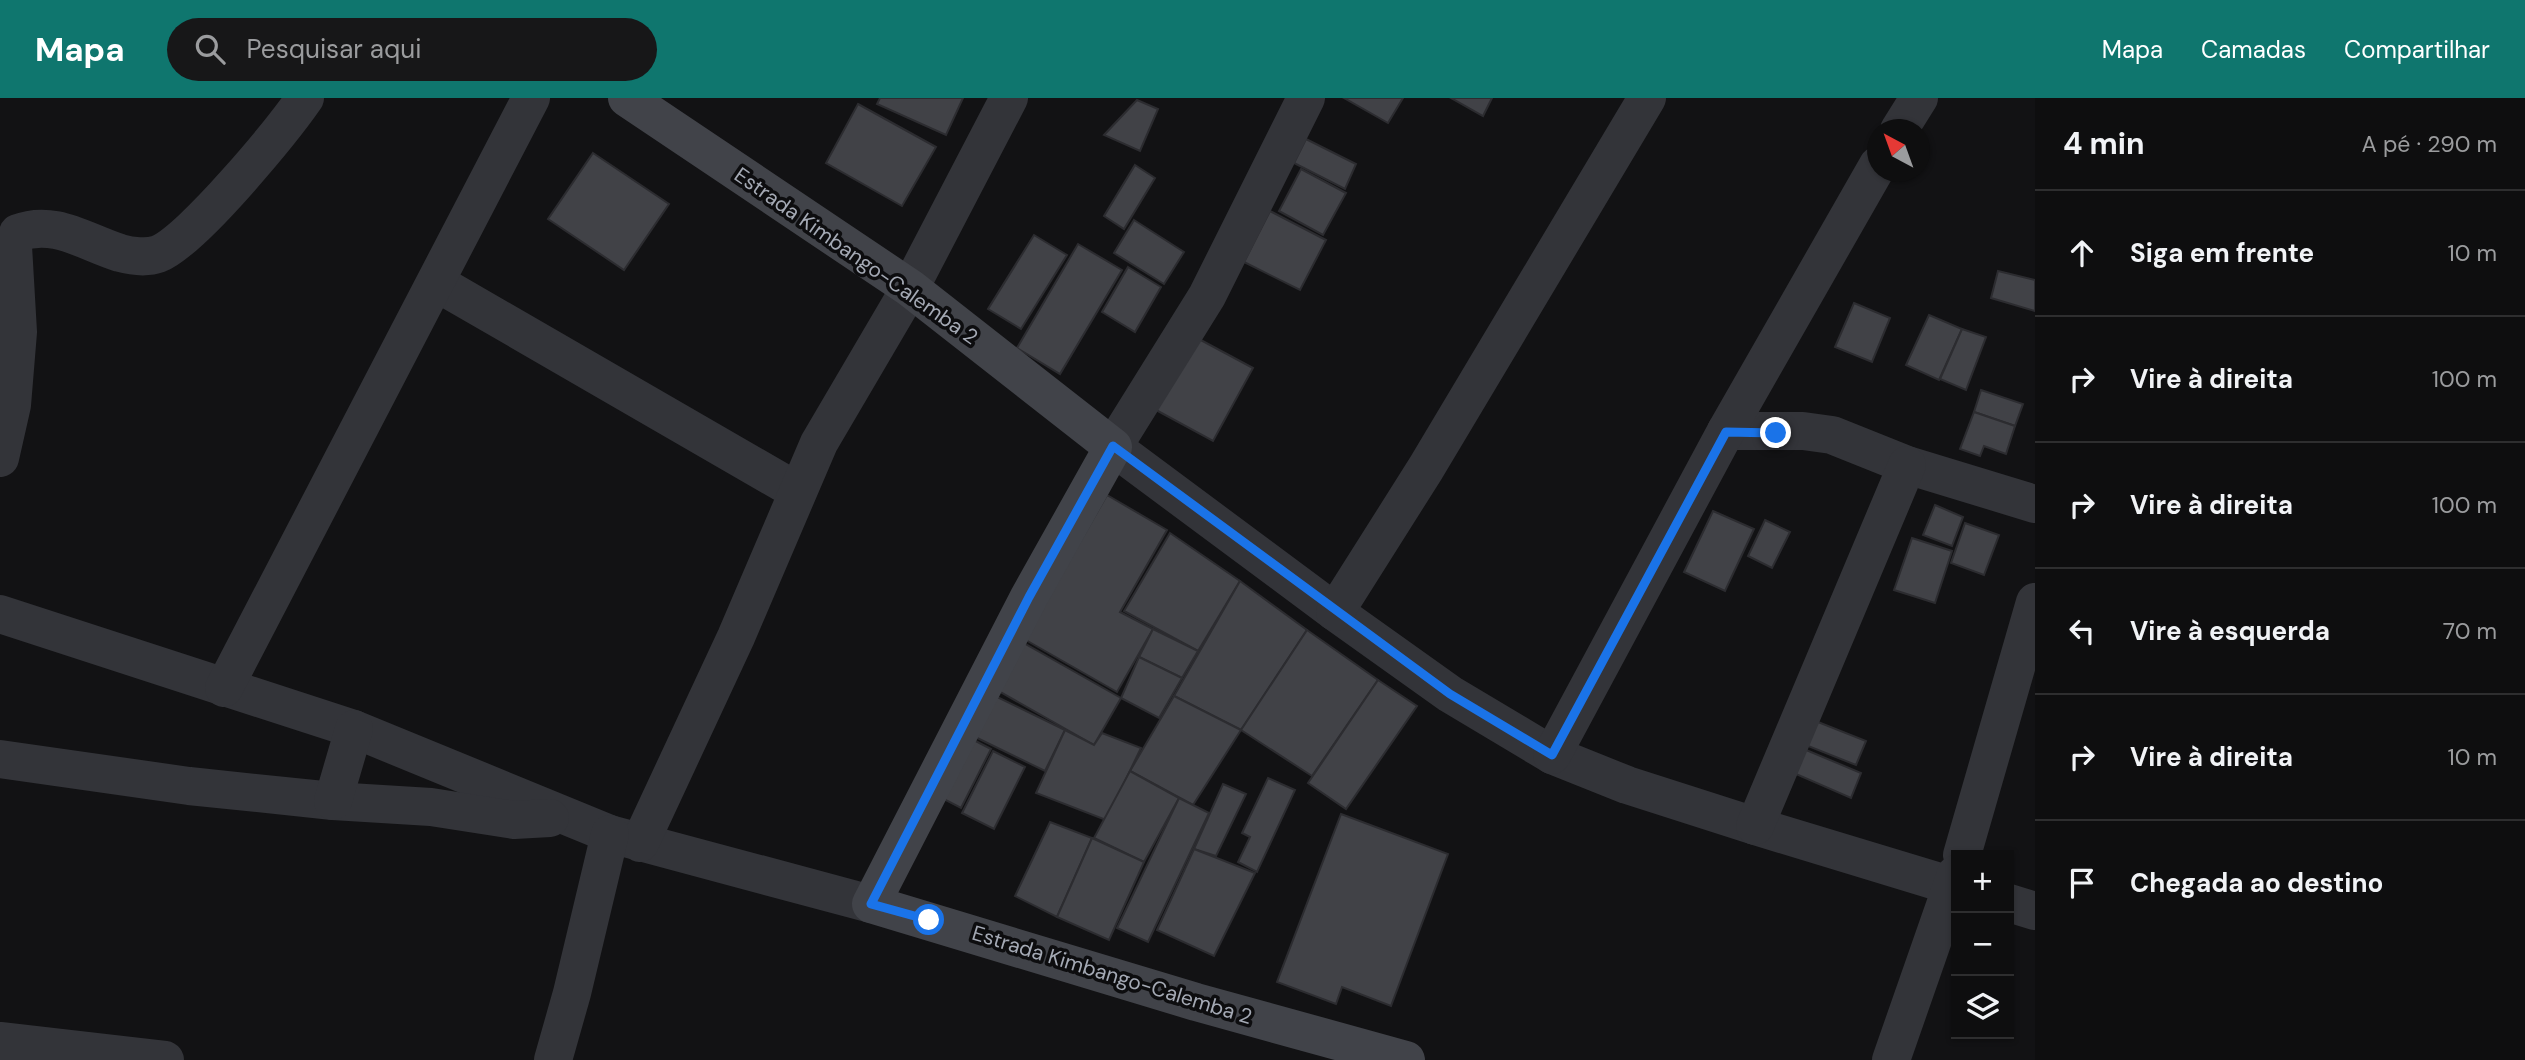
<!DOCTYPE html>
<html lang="pt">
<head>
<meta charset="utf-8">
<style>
  :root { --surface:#0e0e0f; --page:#171718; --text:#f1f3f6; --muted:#9b9c9e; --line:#2e2e2f; --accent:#0f766e }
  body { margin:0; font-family:"DM Sans",sans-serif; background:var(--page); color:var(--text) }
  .controls { position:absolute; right:21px; bottom:21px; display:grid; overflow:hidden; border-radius:0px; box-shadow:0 2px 5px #0004 }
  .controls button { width:63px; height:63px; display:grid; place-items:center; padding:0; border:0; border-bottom:2px solid var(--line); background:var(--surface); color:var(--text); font:35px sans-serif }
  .compass { position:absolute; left:1867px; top:21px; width:63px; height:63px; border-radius:50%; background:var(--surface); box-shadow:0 2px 5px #0004; rotate:319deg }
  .stop { position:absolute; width:21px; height:21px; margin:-16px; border:5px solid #1a73e8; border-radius:50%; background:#fff }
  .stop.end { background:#1a73e8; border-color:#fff; box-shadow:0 2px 7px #0008 }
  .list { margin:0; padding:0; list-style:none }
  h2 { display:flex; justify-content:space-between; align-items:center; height:91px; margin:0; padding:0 28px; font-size:30px }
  h2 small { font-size:23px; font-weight:400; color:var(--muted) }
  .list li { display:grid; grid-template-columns:46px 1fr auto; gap:21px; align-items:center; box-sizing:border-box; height:126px; padding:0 28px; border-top:2px solid var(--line) }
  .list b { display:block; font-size:26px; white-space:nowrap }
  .list em { font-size:23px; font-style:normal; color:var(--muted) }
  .icon { flex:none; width:38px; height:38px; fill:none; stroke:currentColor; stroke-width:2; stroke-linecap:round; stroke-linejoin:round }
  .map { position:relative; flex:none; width:2035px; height:962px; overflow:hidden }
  header { display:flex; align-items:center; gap:42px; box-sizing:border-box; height:98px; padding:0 35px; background:var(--accent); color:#fff }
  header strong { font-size:33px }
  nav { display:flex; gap:38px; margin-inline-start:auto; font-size:24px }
  .search { width:490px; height:63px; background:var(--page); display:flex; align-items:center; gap:18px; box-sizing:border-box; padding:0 24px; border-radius:38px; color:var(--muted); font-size:26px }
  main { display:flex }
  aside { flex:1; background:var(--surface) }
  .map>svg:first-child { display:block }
</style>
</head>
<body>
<header>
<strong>Mapa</strong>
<div class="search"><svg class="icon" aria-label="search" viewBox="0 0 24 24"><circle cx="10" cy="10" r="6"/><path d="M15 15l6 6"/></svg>Pesquisar aqui</div>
<nav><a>Mapa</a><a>Camadas</a><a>Compartilhar</a></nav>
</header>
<main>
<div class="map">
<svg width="2035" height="962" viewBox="0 0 2035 962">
  <rect width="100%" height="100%" fill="#121214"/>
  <g fill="#414247" stroke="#2c2c30" stroke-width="2">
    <polygon points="880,0 963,0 946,37 877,6"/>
    <polygon points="1344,0 1403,0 1388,25"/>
    <polygon points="1451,0 1492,0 1483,18"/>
    <polygon points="1137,2 1158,11 1140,53 1104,37"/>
    <polygon points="858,6 936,49 902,108 826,65"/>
    <polygon points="1306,41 1356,66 1345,91 1294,65"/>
    <polygon points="593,55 669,106 624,172 548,121"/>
    <polygon points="1135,67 1155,80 1124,131 1104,118"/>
    <polygon points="1301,71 1346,95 1323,137 1279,113"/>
    <polygon points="1270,113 1326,142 1300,192 1244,164"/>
    <polygon points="1134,122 1184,154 1164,186 1114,155"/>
    <polygon points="1034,137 1067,157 1021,231 988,211"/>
    <polygon points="1078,146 1122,172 1060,276 1017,250"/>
    <polygon points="1128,169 1161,189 1135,234 1102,214"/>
    <polygon points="1998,173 2035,182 2035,213 1991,200"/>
    <polygon points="1854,205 1890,220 1872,264 1835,249"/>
    <polygon points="1929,217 1962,231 1939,282 1906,267"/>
    <polygon points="1962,231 1986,239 1966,292 1940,281"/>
    <polygon points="1197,240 1253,270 1213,343 1156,312"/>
    <polygon points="1981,292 2023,306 2015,328 1974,314"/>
    <polygon points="1974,314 2015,328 2006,356 1984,348 1980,358 1960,351"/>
    <polygon points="1107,397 1167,432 1120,514 1153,531 1117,594 1024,541"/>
    <polygon points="1935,407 1963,419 1952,448 1923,437"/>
    <polygon points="1713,413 1754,431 1725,493 1684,474"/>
    <polygon points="1765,422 1790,434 1772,470 1748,458"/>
    <polygon points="1965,425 1999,437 1984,477 1951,465"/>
    <polygon points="1170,435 1240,483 1198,553 1124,513"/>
    <polygon points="1912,440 1952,453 1935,505 1894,492"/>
    <polygon points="1240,483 1307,532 1241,632 1174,598"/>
    <polygon points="1153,531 1198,553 1182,580 1139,559"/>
    <polygon points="1307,532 1378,582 1312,678 1241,632"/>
    <polygon points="1015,540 1121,600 1094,647 988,587"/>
    <polygon points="1139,559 1182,580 1159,620 1121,600"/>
    <polygon points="1378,582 1417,608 1346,711 1308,685"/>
    <polygon points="987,594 1065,632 1045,673 967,635"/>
    <polygon points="1174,598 1241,632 1193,707 1130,673"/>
    <polygon points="1813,622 1866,643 1856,667 1803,646"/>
    <polygon points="1065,632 1094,647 1102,635 1141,650 1106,722 1036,695"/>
    <polygon points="966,638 991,651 961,710 936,697"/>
    <polygon points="1799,649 1861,675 1851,700 1789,673"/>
    <polygon points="993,653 1025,669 994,731 962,715"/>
    <polygon points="1130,673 1179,700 1144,764 1094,740"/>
    <polygon points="1268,680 1295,692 1257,774 1238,764 1250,739 1242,735"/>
    <polygon points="1223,686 1246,696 1216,758 1194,751"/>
    <polygon points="1179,700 1209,715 1148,844 1117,830"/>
    <polygon points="1341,716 1448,756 1391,908 1342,889 1336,906 1277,884"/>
    <polygon points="1050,724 1092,740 1057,819 1015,798"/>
    <polygon points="1092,740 1144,764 1109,842 1057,819"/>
    <polygon points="1194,751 1255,775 1214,858 1157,832"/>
  </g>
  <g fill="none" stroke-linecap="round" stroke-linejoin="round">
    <g stroke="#333439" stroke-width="38">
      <polyline points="1306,0 1207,198 1113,349 1335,514 1450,596 1552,657 1627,687 1755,728 1956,789"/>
      <polyline points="1899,32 1919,0"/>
      <polyline points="437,185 797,393"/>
      <polyline points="1726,333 1803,333 1832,337 1907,367 2035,406"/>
      <path d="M 0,360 L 12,307 L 18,234 L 13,148 L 18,135 C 54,121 85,144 120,155 C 131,158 147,160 158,156 C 192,143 282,33 305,0"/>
      <polyline points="1335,514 1426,370 1647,0"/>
      <polyline points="0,516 354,631 610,736 871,806"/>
      <polyline points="224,590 531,0"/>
      <polyline points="1552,657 1726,333 1878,67"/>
      <polyline points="0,661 189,688 333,703 431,709 514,722 550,720"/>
      <polyline points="333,703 354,631"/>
      <polyline points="1755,728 1907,367"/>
      <polyline points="640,745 736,539 819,345 910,190 1009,0"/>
      <polyline points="1962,757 2035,504"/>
      <polyline points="2009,805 2035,813"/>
      <polyline points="0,943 165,962"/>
      <polyline points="553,962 572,895 610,736"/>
      <polyline points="1891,962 1956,776"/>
    </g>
    <polyline stroke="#414349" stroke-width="38" points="627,0 910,190 1113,349 1029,499 871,806 1196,904 1406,962"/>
  </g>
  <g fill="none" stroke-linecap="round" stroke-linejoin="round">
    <polyline stroke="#1a73e8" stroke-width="9" points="929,822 871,806 1029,499 1113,348 1450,596 1552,657 1726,334 1776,335"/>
  </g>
  <g text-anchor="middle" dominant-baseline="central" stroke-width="7" stroke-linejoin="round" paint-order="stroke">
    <g font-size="21" fill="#a4a9b4" stroke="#0d0d0f">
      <text transform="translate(856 158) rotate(35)">Estrada Kimbango-Calemba 2</text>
      <text transform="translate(1112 877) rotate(17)">Estrada Kimbango-Calemba 2</text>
    </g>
  </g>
</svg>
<div class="controls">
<button>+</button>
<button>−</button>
<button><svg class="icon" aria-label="layers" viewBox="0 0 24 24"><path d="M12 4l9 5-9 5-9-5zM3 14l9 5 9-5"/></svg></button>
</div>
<svg class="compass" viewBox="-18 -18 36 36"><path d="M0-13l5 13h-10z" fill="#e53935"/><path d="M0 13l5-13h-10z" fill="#9b9c9e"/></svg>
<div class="stop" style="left:929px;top:822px"></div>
<div class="stop end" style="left:1776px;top:335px"></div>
</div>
<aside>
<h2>4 min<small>A pé · 290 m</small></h2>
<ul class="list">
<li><svg class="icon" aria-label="ahead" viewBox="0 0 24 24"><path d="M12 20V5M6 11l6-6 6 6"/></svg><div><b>Siga em frente</b></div><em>10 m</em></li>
<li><svg class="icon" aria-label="right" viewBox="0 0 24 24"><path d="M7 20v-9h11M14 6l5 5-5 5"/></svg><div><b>Vire à direita</b></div><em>100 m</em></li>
<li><svg class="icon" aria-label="right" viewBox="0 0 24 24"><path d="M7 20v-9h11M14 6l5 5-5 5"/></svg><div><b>Vire à direita</b></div><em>100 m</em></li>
<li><svg class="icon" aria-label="left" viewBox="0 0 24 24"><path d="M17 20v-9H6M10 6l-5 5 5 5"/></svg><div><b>Vire à esquerda</b></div><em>70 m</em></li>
<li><svg class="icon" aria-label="right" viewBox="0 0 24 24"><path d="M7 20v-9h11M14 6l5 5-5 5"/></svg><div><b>Vire à direita</b></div><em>10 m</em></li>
<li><svg class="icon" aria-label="arrive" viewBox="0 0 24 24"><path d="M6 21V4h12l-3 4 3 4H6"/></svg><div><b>Chegada ao destino</b></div></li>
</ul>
</aside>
</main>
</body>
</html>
